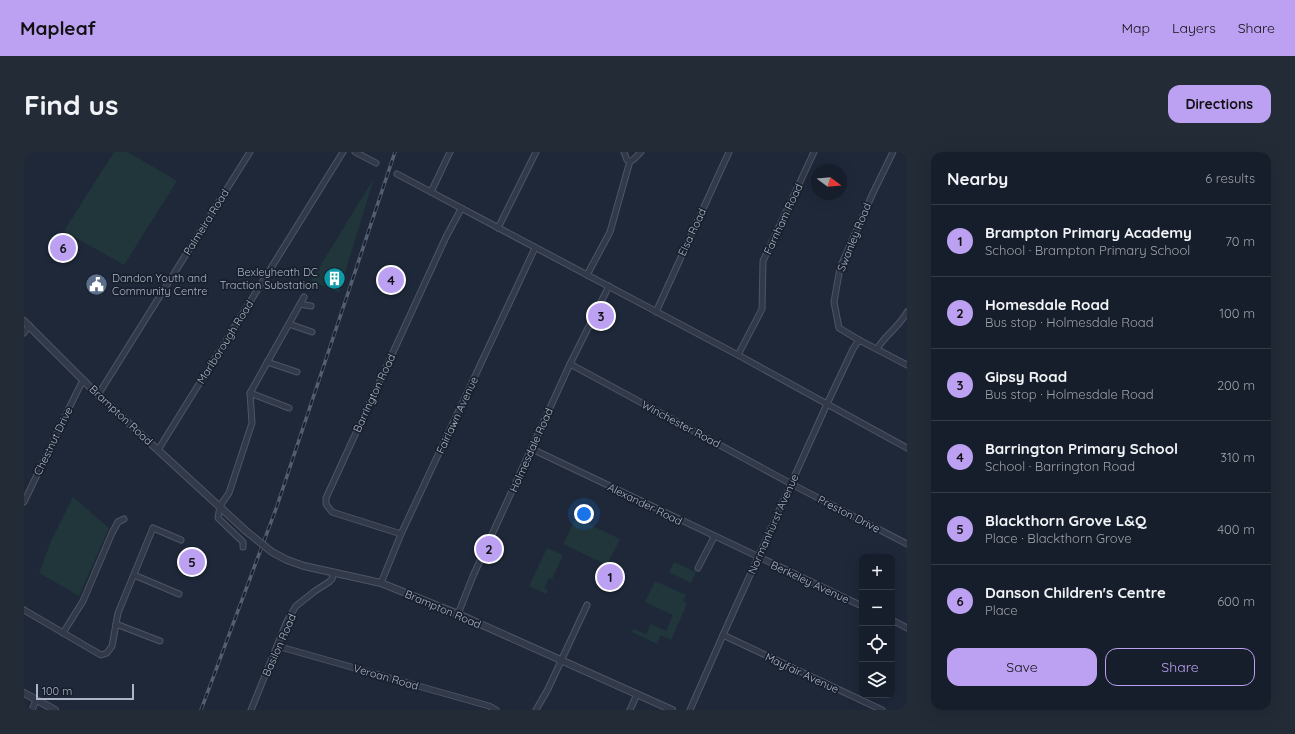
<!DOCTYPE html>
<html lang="en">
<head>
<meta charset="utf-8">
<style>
  :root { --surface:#161e2b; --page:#232b37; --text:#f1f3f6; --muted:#9ea2a9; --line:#353c47; --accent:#bca0f2 }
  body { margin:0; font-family:Quicksand,sans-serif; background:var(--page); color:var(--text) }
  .controls { position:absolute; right:12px; bottom:12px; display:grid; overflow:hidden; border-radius:8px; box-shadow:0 4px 16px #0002 }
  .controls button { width:36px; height:36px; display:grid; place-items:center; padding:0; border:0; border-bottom:1px solid var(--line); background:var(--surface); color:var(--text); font:20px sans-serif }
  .compass { position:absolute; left:787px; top:12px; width:36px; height:36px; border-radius:50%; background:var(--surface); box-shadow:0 4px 16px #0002; rotate:106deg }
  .scale { position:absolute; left:12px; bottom:10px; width:98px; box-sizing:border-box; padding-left:4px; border:2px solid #acb5c7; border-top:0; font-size:11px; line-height:14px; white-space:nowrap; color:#acb5c7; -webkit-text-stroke:3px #18202e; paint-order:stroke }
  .you { position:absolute; left:560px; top:362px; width:14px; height:14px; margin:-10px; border:3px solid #fff; border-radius:50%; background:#1a73e8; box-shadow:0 0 0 6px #1a73e833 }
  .badge { display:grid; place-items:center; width:26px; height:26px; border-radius:50%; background:var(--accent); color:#111; font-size:13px; font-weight:700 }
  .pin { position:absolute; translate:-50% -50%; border:2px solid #fff; box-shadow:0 1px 4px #0006 }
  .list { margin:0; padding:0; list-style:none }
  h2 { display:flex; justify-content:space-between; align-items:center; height:52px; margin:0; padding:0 16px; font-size:17px }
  h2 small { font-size:13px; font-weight:400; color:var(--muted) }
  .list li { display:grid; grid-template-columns:26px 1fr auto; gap:12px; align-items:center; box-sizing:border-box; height:72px; padding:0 16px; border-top:1px solid var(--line) }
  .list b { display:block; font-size:15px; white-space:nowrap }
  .list p { margin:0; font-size:13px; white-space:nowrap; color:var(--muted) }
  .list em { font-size:13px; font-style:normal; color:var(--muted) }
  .actions { display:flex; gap:8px; padding:12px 16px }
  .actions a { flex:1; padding:9px 0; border:1px solid var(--accent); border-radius:12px; text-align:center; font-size:14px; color:var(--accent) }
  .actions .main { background:var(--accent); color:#111 }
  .icon { flex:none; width:22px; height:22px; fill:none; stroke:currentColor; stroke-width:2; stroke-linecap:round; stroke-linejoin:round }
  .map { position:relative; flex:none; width:883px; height:558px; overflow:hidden; border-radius:12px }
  header { display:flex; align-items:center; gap:24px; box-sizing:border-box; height:56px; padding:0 20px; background:var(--accent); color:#111 }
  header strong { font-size:19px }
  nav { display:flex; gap:22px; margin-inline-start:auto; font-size:14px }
  .intro { display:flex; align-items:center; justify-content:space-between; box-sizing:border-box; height:96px; padding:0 24px }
  h1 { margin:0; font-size:28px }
  .button { padding:10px 18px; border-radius:12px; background:var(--accent); color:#111; font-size:14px; font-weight:700 }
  main { display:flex; gap:24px; padding:0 24px }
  aside { flex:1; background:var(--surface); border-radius:12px; box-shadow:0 4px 16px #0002 }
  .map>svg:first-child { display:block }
</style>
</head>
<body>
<header>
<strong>Mapleaf</strong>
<nav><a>Map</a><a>Layers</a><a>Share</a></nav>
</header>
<div class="intro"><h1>Find us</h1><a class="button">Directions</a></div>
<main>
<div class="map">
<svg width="883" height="558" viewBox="0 0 883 558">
  <rect width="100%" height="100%" fill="#1e2839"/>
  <g fill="#20363a">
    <polygon points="90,0 104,0 153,29 100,113 40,79"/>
    <polygon points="350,26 315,140 287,129"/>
    <polygon points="49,345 85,376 55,444 15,421 27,389"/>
    <polygon points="552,366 596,387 583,413 539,392"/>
    <polygon points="523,396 539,403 528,427 525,426 520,436 524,438 522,442 505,434"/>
    <polygon points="650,410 672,420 667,431 645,420"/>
    <polygon points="631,429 662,443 659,449 663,452 647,488 637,483 633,492 608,480 610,477 622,482 627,472 642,479 649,463 621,450"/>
  </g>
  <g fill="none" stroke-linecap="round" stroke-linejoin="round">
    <defs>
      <g id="minor">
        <polyline points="331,0 352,11"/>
        <polyline points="600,0 603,8 606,9 609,8 617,0"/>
        <polyline points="869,0 848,43 816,116 810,150 815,176 835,188 883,213"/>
        <polyline points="373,22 714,203 883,296"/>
        <polyline points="407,40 426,0"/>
        <polyline points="474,76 512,0"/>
        <polyline points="563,123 586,80 606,9"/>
        <polyline points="276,152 287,154"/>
        <polyline points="632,160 705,0"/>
        <polyline points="265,172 288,180"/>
        <polyline points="0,181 5,173"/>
        <path d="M 853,197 C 861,183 876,174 883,160"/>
        <polyline points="714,203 738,157 739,109 790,0"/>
        <polyline points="243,210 273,220"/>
        <polyline points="546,212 775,336 883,392"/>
        <polyline points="226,241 265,256"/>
        <polyline points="74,243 226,0"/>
        <polyline points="508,297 838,454"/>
        <polyline points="134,298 319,0"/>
        <polyline points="0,350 48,250 57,232 61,229"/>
        <polyline points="377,382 308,360 302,352 302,346 422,85 437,57"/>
        <polyline points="219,395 219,390 194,366 196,354 205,341 228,271 226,241 280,145"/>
        <polyline points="674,416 690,385"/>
        <polyline points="110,423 155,442"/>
        <polyline points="357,431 377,382 511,96"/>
        <polyline points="0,458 77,503 83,501 88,494 94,461 129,376 157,388"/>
        <polyline points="434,462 449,424 546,212 585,134"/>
        <polyline points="868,468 883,476"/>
        <polyline points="92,472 136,489"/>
        <polyline points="39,481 59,449 88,381 94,370 100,367"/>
        <polyline points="699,483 858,558"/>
        <polyline points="253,494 465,554 472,558"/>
        <polyline points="8,558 12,548"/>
        <polyline points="227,558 263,469 272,454 291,439 305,430 308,427 310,420"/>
        <polyline points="512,558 524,537 563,453"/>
        <polyline points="606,558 613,542"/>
        <polyline points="666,558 699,483 803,252 829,197 835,188"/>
      </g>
      <g id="tertiary">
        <polyline points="0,169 74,243 222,379"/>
        <polyline points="248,400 263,408 280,414 357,431 434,462 648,558"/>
        <polyline points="0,541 31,558"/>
      </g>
    </defs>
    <use href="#minor" stroke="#4c5565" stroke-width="7"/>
    <use href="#tertiary" stroke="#4c5565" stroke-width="8"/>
    <use href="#minor" stroke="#323a4a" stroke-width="5"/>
    <use href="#tertiary" stroke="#323a4a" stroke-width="6"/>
    <defs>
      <polyline id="rail" points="177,558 253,354 371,0"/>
    </defs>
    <use href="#rail" stroke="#535e71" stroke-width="3.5"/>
    <use href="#rail" stroke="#18202e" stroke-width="2" stroke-dasharray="6" stroke-linecap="butt"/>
    <defs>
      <polyline id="tertiary-bridge" points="222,379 248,400"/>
    </defs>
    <use href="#tertiary-bridge" stroke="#4c5565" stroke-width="8" stroke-linecap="butt"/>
    <use href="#tertiary-bridge" stroke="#323a4a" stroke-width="6"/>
  </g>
  <defs>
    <symbol id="building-disc" viewBox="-11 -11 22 22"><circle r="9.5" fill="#0f9aa8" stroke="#18202e"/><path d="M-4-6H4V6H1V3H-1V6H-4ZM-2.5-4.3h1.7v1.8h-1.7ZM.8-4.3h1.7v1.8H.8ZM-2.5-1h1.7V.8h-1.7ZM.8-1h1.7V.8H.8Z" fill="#fff"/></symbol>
    <symbol id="civic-disc" viewBox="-11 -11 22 22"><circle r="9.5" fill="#5c6f8a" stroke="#18202e"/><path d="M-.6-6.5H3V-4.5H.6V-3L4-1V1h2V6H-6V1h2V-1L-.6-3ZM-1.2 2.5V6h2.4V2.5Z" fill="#fff"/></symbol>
  </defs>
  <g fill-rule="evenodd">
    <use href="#building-disc" x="298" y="114" width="25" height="25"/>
    <use href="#civic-disc" x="60" y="120" width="25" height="25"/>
  </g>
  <g text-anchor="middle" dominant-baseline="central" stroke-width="3.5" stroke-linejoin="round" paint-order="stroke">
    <g font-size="11" fill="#acb5c7" stroke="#18202e">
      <text transform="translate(759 67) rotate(-65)">Farnham Road</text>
      <text transform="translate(182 70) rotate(-58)">Palmeira Road</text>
      <text transform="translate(668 80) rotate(-65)">Elsa Road</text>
      <text transform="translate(830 85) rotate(-68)">Swanley Road</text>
      <text transform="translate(201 190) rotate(-58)">Marlborough Road</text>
      <text transform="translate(350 241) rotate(-65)">Barrington Road</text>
      <text transform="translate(97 263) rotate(43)">Brampton Road</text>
      <text transform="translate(433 263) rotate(-65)">Fairlawn Avenue</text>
      <text transform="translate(657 272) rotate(28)">Winchester Road</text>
      <text transform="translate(29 289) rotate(-64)">Chestnut Drive</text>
      <text transform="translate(507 298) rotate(-66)">Holmesdale Road</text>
      <text transform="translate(621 352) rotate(26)">Alexander Road</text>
      <text transform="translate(825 362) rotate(27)">Preston Drive</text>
      <text transform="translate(749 372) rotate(-66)">Normanhurst Avenue</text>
      <text transform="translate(786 430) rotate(25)">Berkeley Avenue</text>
      <text transform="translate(419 457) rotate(23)">Brampton Road</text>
      <text transform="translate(255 493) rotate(-66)">Basilon Road</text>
      <text transform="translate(778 521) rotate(25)">Mayfair Avenue</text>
      <text transform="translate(362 525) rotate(16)">Veroan Road</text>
    </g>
    <g font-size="11" fill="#acb5c7" stroke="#18202e" text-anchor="end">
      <text x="294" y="120">Bexleyheath DC<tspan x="294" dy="13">Traction Substation</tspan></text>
      <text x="88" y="126" text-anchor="start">Dandon Youth and<tspan x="88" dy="13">Community Centre</tspan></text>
    </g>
  </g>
</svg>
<div class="controls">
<button>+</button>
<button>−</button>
<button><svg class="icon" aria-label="locate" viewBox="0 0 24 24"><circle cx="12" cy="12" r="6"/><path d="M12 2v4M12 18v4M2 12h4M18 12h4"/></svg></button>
<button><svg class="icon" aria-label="layers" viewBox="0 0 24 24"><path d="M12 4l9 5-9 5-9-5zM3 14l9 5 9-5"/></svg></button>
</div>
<svg class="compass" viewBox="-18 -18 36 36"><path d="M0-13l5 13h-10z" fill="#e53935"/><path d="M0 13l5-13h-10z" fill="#9ea2a9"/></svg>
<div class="scale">100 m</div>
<div class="you"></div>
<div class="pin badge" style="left:586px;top:425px">1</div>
<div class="pin badge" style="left:465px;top:397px">2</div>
<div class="pin badge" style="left:577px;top:164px">3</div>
<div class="pin badge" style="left:367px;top:128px">4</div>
<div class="pin badge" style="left:168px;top:410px">5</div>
<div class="pin badge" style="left:39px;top:96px">6</div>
</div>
<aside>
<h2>Nearby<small>6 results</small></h2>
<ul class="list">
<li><span class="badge">1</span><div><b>Brampton Primary Academy</b><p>School · Brampton Primary School</p></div><em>70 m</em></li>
<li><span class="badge">2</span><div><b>Homesdale Road</b><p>Bus stop · Holmesdale Road</p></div><em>100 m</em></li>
<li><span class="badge">3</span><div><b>Gipsy Road</b><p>Bus stop · Holmesdale Road</p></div><em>200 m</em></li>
<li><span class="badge">4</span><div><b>Barrington Primary School</b><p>School · Barrington Road</p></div><em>310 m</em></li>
<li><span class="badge">5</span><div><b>Blackthorn Grove L&amp;Q</b><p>Place · Blackthorn Grove</p></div><em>400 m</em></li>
<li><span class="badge">6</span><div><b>Danson Children's Centre</b><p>Place</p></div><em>600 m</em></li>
</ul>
<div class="actions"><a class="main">Save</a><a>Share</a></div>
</aside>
</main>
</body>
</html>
